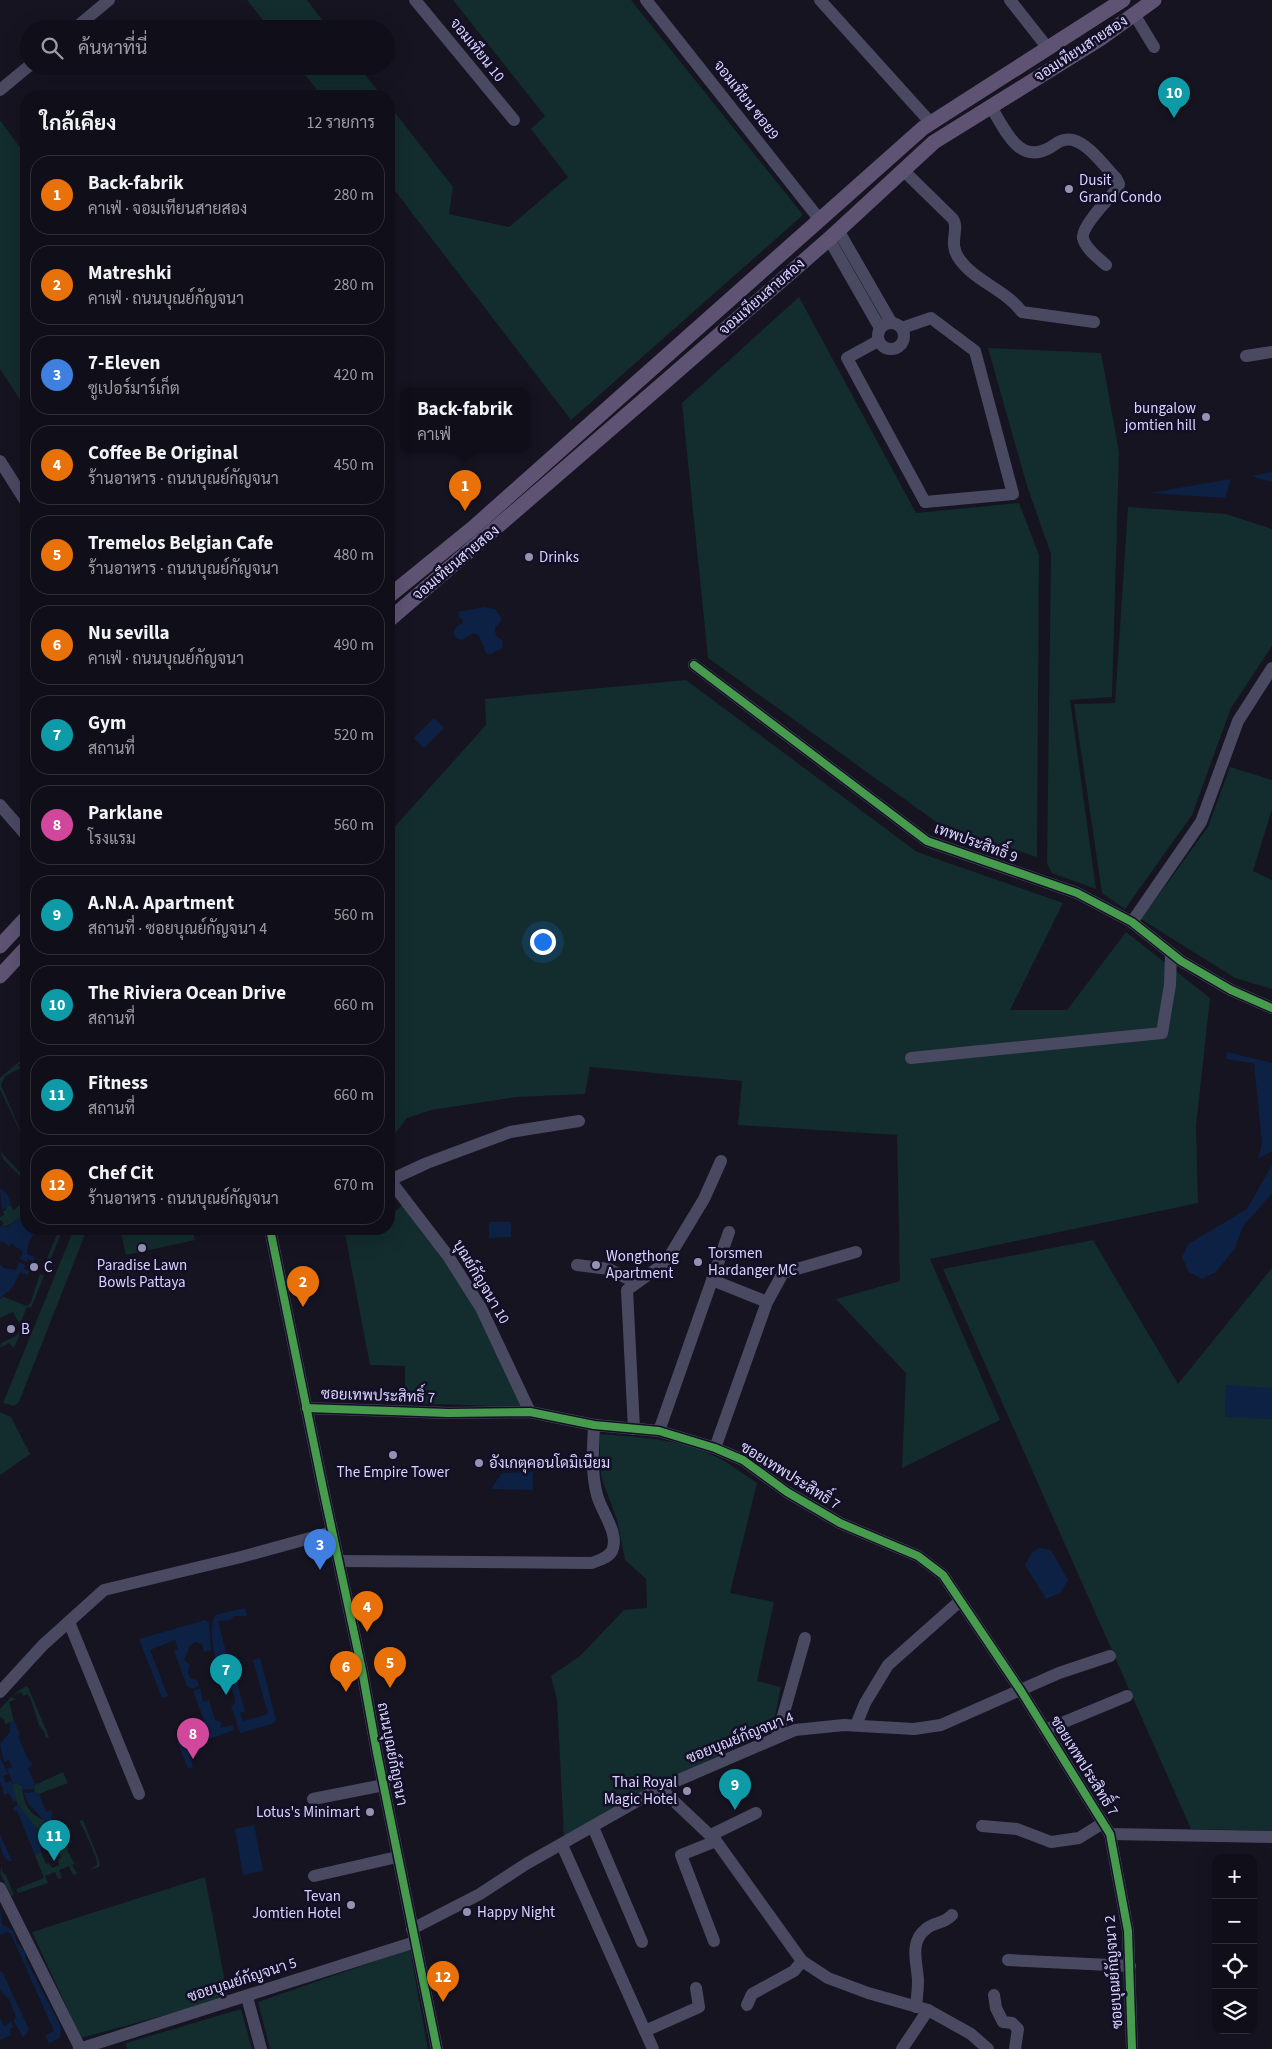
<!DOCTYPE html>
<html lang="th">
<head>
<meta charset="utf-8">
<style>
  :root { --surface:#100f19; --page:#1e1d26; --text:#f1f3f6; --muted:#9c9ca2; --line:#302f38; --accent:#db2777 }
  body { margin:0; font-family:"Source Sans 3",Sarabun,sans-serif; background:var(--page); color:var(--text) }
  .controls { position:absolute; right:15px; bottom:15px; display:grid; overflow:hidden; border-radius:10px; box-shadow:0 5px 20px #0002 }
  .controls button { width:45px; height:45px; display:grid; place-items:center; padding:0; border:0; border-bottom:1px solid var(--line); background:var(--surface); color:var(--text); font:25px sans-serif }
  .you { position:absolute; left:542px; top:941px; width:18px; height:18px; margin:-12px; border:4px solid #fff; border-radius:50%; background:#1a73e8; box-shadow:0 0 0 8px #1a73e833 }
  .badge { display:grid; place-items:center; width:32px; height:32px; border-radius:50%; background:var(--accent); color:#fff; font-size:16px; font-weight:700 }
  .pin { position:absolute; translate:-50% -41px; filter:drop-shadow(0 1px 2px #0008) }
  .pin::after { content:''; position:absolute; top:26px; width:18px; height:15px; background:inherit; clip-path:polygon(0 0,100% 0,50% 100%) }
  .popup { position:absolute; left:400px; top:388px; width:130px; height:65px; box-sizing:border-box; display:grid; place-content:center; border-radius:10px; background:var(--surface); filter:drop-shadow(0 1px 4px #0005); font-size:16px; white-space:nowrap; color:var(--muted) }
  .popup b { font-size:19px; color:var(--text) }
  .popup::after { content:''; position:absolute; left:50%; top:100%; margin-left:-10px; border:10px solid transparent; border-top-color:var(--surface) }
  .list { margin:0; padding:0; list-style:none }
  h2 { display:flex; justify-content:space-between; align-items:center; height:65px; margin:0; padding:0 20px; font-size:21px }
  h2 small { font-size:16px; font-weight:400; color:var(--muted) }
  .list li { display:grid; grid-template-columns:32px 1fr auto; gap:15px; align-items:center; box-sizing:border-box; height:80px; margin:0 10px 10px; padding:0 10px; border:1px solid var(--line); border-radius:20px }
  .list b { display:block; font-size:19px; white-space:nowrap }
  .list p { margin:0; font-size:16px; white-space:nowrap; color:var(--muted) }
  .list em { font-size:16px; font-style:normal; color:var(--muted) }
  .icon { flex:none; width:28px; height:28px; fill:none; stroke:currentColor; stroke-width:2; stroke-linecap:round; stroke-linejoin:round }
  .map { position:relative; flex:none; width:1272px; height:2049px; overflow:hidden }
  .search { position:absolute; background:var(--surface); box-shadow:0 5px 20px #0002; left:20px; top:20px; width:375px; height:55px; display:flex; align-items:center; gap:12px; box-sizing:border-box; padding:0 18px; border-radius:28px; color:var(--muted); font-size:19px }
  .panel { position:absolute; background:var(--surface); box-shadow:0 5px 20px #0002; left:20px; top:90px; width:375px; height:1145px; border-radius:20px }
  .map>svg:first-child { display:block }
</style>
</head>
<body>
<div class="map">
<svg width="1272" height="2049" viewBox="0 0 1272 2049">
  <rect width="100%" height="100%" fill="#161421"/>
  <g fill="#132c2d">
    <polygon points="247,0 307,0 329,29 270,29"/>
    <polygon points="453,0 631,0 803,215 571,420 389,183 389,105 453,187 449,214 509,227 568,177 531,129 545,116"/>
    <polygon points="298,66 358,66 382,96 322,96"/>
    <polygon points="0,120 26,156 26,409 0,369"/>
    <polygon points="799,297 916,513 1019,503 1039,555 1037,857 942,826 708,658 682,403"/>
    <polygon points="988,348 1101,353 1119,452 1112,697 1070,700 1096,889 1052,873 1047,864 1051,554 1027,486"/>
    <polygon points="1128,507 1226,514 1272,529 1272,646 1231,708 1192,815 1125,909 1102,893 1074,704 1115,703"/>
    <polygon points="686,680 917,852 1063,903 1010,1010 1067,1010 1126,932 1210,998 1196,1127 1198,1203 930,1259 1000,1420 902,1468 906,1373 836,1299 900,1281 897,1135 738,1125 742,1081 590,1067 585,1094 517,1097 431,1110 407,1118 389,1141 389,833 486,725 485,699"/>
    <polygon points="1230,767 1272,780 1272,809 1253,871 1272,880 1272,989 1235,978 1141,919 1208,827"/>
    <polygon points="26,1056 26,1060 18,1065 21,1068 5,1076 1,1085 26,1144 0,1089 0,1078"/>
    <polygon points="0,1151 26,1179 26,1182 3,1159"/>
    <path d="M 26,1199 L 26,1217 C 16,1218 11,1227 1,1227 L 4,1223 L 0,1220 L 0,1217 L 4,1215 L 3,1211 L 6,1210 L 5,1206 L 10,1205 L 14,1210 Z"/>
    <polygon points="403,1204 475,1304 524,1407 405,1403 405,1366 370,1365 344,1229 389,1229 389,1211 396,1211"/>
    <polygon points="59,1229 63,1229 47,1268 44,1266"/>
    <polygon points="74,1229 87,1229 19,1402 14,1406 3,1403"/>
    <polygon points="120,1229 192,1229 195,1240 126,1255"/>
    <polygon points="1093,1240 1178,1384 1272,1268 1272,1831 1191,1829 943,1269"/>
    <polygon points="40,1274 44,1276 31,1308 27,1307 20,1324 24,1325 22,1328 13,1312 0,1318 0,1299 4,1297 27,1306 31,1302"/>
    <polygon points="21,1331 14,1348 9,1343 0,1348 1,1343 16,1336"/>
    <polygon points="0,1412 11,1417 30,1454 0,1475"/>
    <path d="M 599,1434 C 639,1437 682,1439 719,1458 C 732,1465 745,1475 757,1483 L 730,1593 L 774,1602 L 757,1681 L 781,1687 L 772,1731 L 652,1786 L 564,1837 L 557,1700 L 551,1676 L 580,1656 L 624,1610 L 647,1608 L 646,1579 L 625,1560 L 617,1520 L 601,1476 Z"/>
    <polygon points="26,1686 28,1687 49,1737 45,1738 45,1733 39,1725 30,1697 27,1694 23,1696 21,1692 13,1695"/>
    <polygon points="11,1697 16,1699 9,1702 14,1721 5,1724 4,1719 0,1717 0,1709"/>
    <polygon points="63,1772 68,1783 39,1794 34,1792 35,1785"/>
    <path d="M 16,1782 L 22,1786 C 23,1800 27,1814 44,1820 L 47,1829 L 38,1830 C 26,1822 12,1798 12,1785 Z"/>
    <path d="M 83,1820 L 100,1863 L 99,1867 L 89,1870 L 97,1865 L 97,1861 C 96,1856 82,1824 79,1821 Z"/>
    <polygon points="68,1845 68,1852 75,1864 72,1865 77,1873 88,1870 73,1875 69,1866 59,1870 62,1878 58,1879 55,1872 45,1876 48,1883 18,1893 16,1889 44,1878 35,1855 41,1852 46,1864 49,1863 52,1868 59,1865 58,1859 61,1858 58,1850"/>
    <polygon points="2,1866 2,1872 6,1875 14,1895 11,1896 0,1873"/>
    <polygon points="205,1877 228,1998 81,2038 32,1932"/>
    <polygon points="410,1949 428,2049 270,2049 258,2002"/>
    <polygon points="241,2009 252,2049 127,2049 126,2043"/>
  </g>
  <g fill="#0d2144">
    <polygon points="1272,472 1272,482 1251,476"/>
    <polygon points="1231,479 1225,498 1150,493"/>
    <path d="M 484,607 L 495,609 L 502,619 L 495,628 L 496,636 L 503,641 L 502,648 L 491,654 L 486,653 L 479,636 L 474,633 L 462,640 L 456,638 L 453,633 L 457,626 L 463,623 L 463,620 L 458,616 L 459,612 C 464,610 477,609 484,607 Z"/>
    <polygon points="434,718 444,728 424,748 414,738"/>
    <polygon points="1227,1052 1272,1063 1272,1151 1258,1159 1262,1143 1254,1063 1226,1059"/>
    <polygon points="1272,1165 1272,1193 1243,1226 1235,1248 1216,1272 1202,1279 1189,1272 1182,1257 1188,1244 1247,1209"/>
    <polygon points="0,1188 7,1194 11,1204 2,1210"/>
    <polygon points="26,1217 26,1229 34,1229 35,1232 28,1244 27,1254 35,1257 33,1261 28,1259 27,1262 20,1259 23,1252 12,1244 9,1246 2,1241 0,1242 0,1226 8,1227 19,1218"/>
    <polygon points="489,1222 511,1222 511,1237 489,1238"/>
    <path d="M 19,1262 L 25,1265 L 24,1269 L 29,1271 L 28,1275 L 20,1272 L 12,1289 L 10,1288 L 9,1292 L 6,1292 L 0,1299 L 0,1264 C 4,1271 9,1268 16,1270 Z"/>
    <polygon points="1226,1385 1272,1388 1272,1419 1225,1417"/>
    <polygon points="533,1472 533,1490 491,1489 502,1473"/>
    <polygon points="1039,1548 1051,1550 1068,1580 1060,1593 1046,1599 1025,1565 1032,1552"/>
    <path d="M 245,1608 L 247,1614 L 246,1616 L 234,1616 L 230,1620 L 218,1621 L 228,1660 L 217,1665 C 213,1652 209,1627 215,1615 Z"/>
    <polygon points="205,1620 209,1623 211,1650 204,1652 202,1644 195,1642 190,1646 184,1660 190,1665 188,1672 190,1678 197,1680 199,1686 192,1689 187,1686 174,1651 178,1649 175,1640 150,1650 168,1696 162,1698 139,1639"/>
    <path d="M 260,1658 L 276,1720 L 272,1724 L 240,1733 L 231,1706 L 235,1703 C 236,1694 229,1687 229,1678 L 222,1673 L 219,1668 L 228,1664 L 232,1666 L 245,1711 L 240,1713 L 243,1721 L 268,1714 L 253,1660 Z"/>
    <polygon points="200,1688 203,1702 209,1700 215,1720 222,1722 220,1728 233,1725 234,1730 195,1744 194,1739 186,1742 193,1767 188,1769 177,1740 185,1732 205,1723 193,1691"/>
    <polygon points="14,1721 20,1734 18,1736 29,1762 31,1761 33,1765 28,1768 35,1785 34,1789 23,1790 21,1784 13,1784 7,1769 12,1767 9,1760 4,1762 0,1744 10,1732 10,1723"/>
    <polygon points="0,1758 8,1774 3,1776 6,1783 11,1781 17,1801 13,1802 9,1793 4,1795 2,1790 4,1790 0,1782"/>
    <polygon points="34,1792 39,1794 46,1812 51,1810 53,1815 51,1816 62,1843 64,1842 66,1846 58,1850 54,1842 46,1838 43,1831 47,1829 47,1824 28,1803 24,1793"/>
    <path d="M 18,1804 C 25,1814 40,1830 43,1839 L 40,1844 L 41,1852 L 35,1855 L 17,1811 L 14,1812 L 13,1808 Z"/>
    <polygon points="254,1825 263,1871 243,1875 235,1829"/>
    <path d="M 0,1835 L 12,1861 L 8,1861 C 0,1854 0,1845 0,1835 Z"/>
    <polygon points="0,1908 2,1924 13,1931 17,1943 25,1952 25,1958 61,2027 60,2038 49,2043 45,2035 54,2031 11,1934 7,1932 0,1935"/>
    <polygon points="2,1971 29,2030 23,2038 14,2021 16,2017 9,1999 0,1990 0,1972"/>
    <polygon points="0,2018 4,2026 11,2022 14,2027 10,2028 11,2035 0,2040"/>
  </g>
  <g fill="none" stroke-linecap="round" stroke-linejoin="round">
    <g stroke="#4a4962" stroke-width="12">
      <polyline points="415,0 514,120"/>
      <polyline points="646,0 820,220"/>
      <polyline points="820,0 931,123"/>
      <polyline points="1010,0 1047,47"/>
      <polyline points="1134,14 1154,47"/>
      <polyline points="74,29 109,0"/>
      <polyline points="0,90 29,66"/>
      <path d="M 991,107 C 1006,131 1019,166 1051,147 C 1058,142 1064,138 1073,140 C 1090,145 1104,166 1116,178 L 1119,184 L 1117,189 C 1109,198 1081,227 1083,238 C 1085,248 1098,258 1106,265"/>
      <path d="M 903,170 L 953,219 C 960,230 947,243 960,260 C 976,282 1006,290 1022,312 L 1094,322"/>
      <polyline points="838,230 891,322"/>
      <polyline points="829,239 880,328"/>
      <circle cx="891" cy="336" r="13"/>
      <polyline points="878,341 847,358 925,502 1013,494 975,351 931,318 902,328"/>
      <polyline points="1246,356 1272,352"/>
      <polyline points="0,461 26,502"/>
      <polyline points="694,665 927,841 1077,893 1132,922 1181,961 1231,990 1272,1008"/>
      <polyline points="0,805 26,835"/>
      <polyline points="1132,922 1201,822 1238,721 1272,668"/>
      <polyline points="911,1058 1162,1033 1170,985 1171,953"/>
      <polyline points="389,1179 448,1256 481,1308 530,1412"/>
      <polyline points="390,1180 427,1163 510,1132 579,1121"/>
      <polyline points="270,1229 322,1484 362,1670 377,1753 437,2049"/>
      <polyline points="577,1265 609,1269 636,1283"/>
      <polyline points="712,1280 767,1302"/>
      <polyline points="306,1408 448,1413 530,1412 594,1425 659,1431 715,1448 743,1460 787,1492 840,1523 918,1556 943,1575 1021,1691 1110,1834 1128,1931 1132,2049"/>
      <polyline points="634,1429 627,1290 666,1262 704,1199 721,1161"/>
      <polyline points="659,1431 729,1232"/>
      <polyline points="715,1448 767,1302 783,1273 856,1252"/>
      <path d="M 340,1561 L 592,1563 C 599,1560 608,1558 612,1551 C 620,1534 601,1511 597,1495 C 591,1472 593,1449 594,1425"/>
      <polyline points="69,1622 139,1794"/>
      <polyline points="0,1692 43,1645 104,1590 241,1557 332,1532"/>
      <polyline points="856,1725 865,1703 888,1665 960,1601"/>
      <polyline points="1045,1730 1127,1696"/>
      <polyline points="777,1737 805,1638"/>
      <polyline points="660,1788 716,1841 802,1961 828,1978 868,1993 928,2010 971,2034 988,2049"/>
      <polyline points="313,1799 384,1785"/>
      <polyline points="982,1826 1017,1829 1051,1842 1079,1838 1103,1823"/>
      <polyline points="593,1827 642,1942"/>
      <polyline points="1110,1834 1272,1837"/>
      <polyline points="711,1835 756,1813"/>
      <polyline points="562,1845 653,2049"/>
      <polyline points="314,1876 397,1857"/>
      <polyline points="0,1888 80,2048"/>
      <polyline points="412,1929 480,1894 526,1864 660,1788 795,1730 844,1725 914,1729 941,1725 1059,1673 1110,1656"/>
      <polyline points="714,1941 681,1855 716,1841"/>
      <polyline points="1008,1960 1130,1966"/>
      <polyline points="994,1995 996,2008 1003,2022 1012,2023 1018,2029 1015,2049"/>
      <polyline points="247,1997 261,2049"/>
      <polyline points="747,2005 752,1994 794,1971 802,1961"/>
      <path d="M 916,2007 C 917,1998 918,1989 918,1980 C 917,1963 909,1942 926,1929 C 934,1922 944,1924 952,1915"/>
      <polyline points="645,2031 699,2007 696,1988"/>
      <polyline points="79,2049 415,1942"/>
      <polyline points="902,2049 928,2010"/>
    </g>
    <g stroke="#5e5373" stroke-width="15">
      <polyline points="389,596 474,527 923,128 1123,0"/>
      <polyline points="389,620 659,387 829,239 934,142 1100,39 1154,0"/>
      <polyline points="0,946 26,918"/>
      <polyline points="0,976 26,948"/>
    </g>
    <defs>
      <g id="cycleway">
        <polyline points="694,665 927,841 1077,893 1132,922 1181,961 1231,990 1272,1008"/>
        <polyline points="270,1229 322,1484 362,1670 377,1753 437,2049"/>
        <polyline points="306,1408 448,1413 530,1412 594,1425 659,1431 715,1448 743,1460 787,1492 840,1523 918,1556 943,1575 1021,1691 1110,1834 1128,1931 1132,2049"/>
      </g>
    </defs>
    <use href="#cycleway" stroke="#130f26" stroke-width="11"/>
    <use href="#cycleway" stroke="#469c4c" stroke-width="8"/>
  </g>
  <g fill="#9591b1" stroke="#130f26" stroke-width="2">
    <circle cx="1069" cy="189" r="5"/>
    <circle cx="1206" cy="417" r="5"/>
    <circle cx="529" cy="557" r="5"/>
    <circle cx="142" cy="1248" r="5"/>
    <circle cx="698" cy="1262" r="5"/>
    <circle cx="596" cy="1265" r="5"/>
    <circle cx="34" cy="1267" r="5"/>
    <circle cx="11" cy="1329" r="5"/>
    <circle cx="393" cy="1455" r="5"/>
    <circle cx="479" cy="1463" r="5"/>
    <circle cx="687" cy="1791" r="5"/>
    <circle cx="370" cy="1812" r="5"/>
    <circle cx="351" cy="1905" r="5"/>
    <circle cx="467" cy="1912" r="5"/>
  </g>
  <g text-anchor="middle" dominant-baseline="central" stroke-width="5" stroke-linejoin="round" paint-order="stroke">
    <g font-size="15" fill="#d9d4ff" stroke="#130f26">
      <text transform="translate(1081 49) rotate(-33)">จอมเทียนสายสอง</text>
      <text transform="translate(477 50) rotate(51)">จอมเทียน 10</text>
      <text transform="translate(746 100) rotate(52)">จอมเทียน ซอย9</text>
      <text transform="translate(762 297) rotate(-41)">จอมเทียนสายสอง</text>
      <text transform="translate(456 563) rotate(-40)">จอมเทียนสายสอง</text>
      <text transform="translate(976 843) rotate(20)">เทพประสิทธิ์ 9</text>
      <text transform="translate(481 1282) rotate(59)">บุณย์กัญจนา 10</text>
      <text transform="translate(378 1396) rotate(2)">ซอยเทพประสิทธิ์ 7</text>
      <text transform="translate(790 1476) rotate(32)">ซอยเทพประสิทธิ์ 7</text>
      <text transform="translate(740 1738) rotate(-22)">ซอยบุณย์กัญจนา 4</text>
      <text transform="translate(392 1754) rotate(79)">ถนนบุณย์กัญจนา</text>
      <text transform="translate(1084 1766) rotate(58)">ซอยเทพประสิทธิ์ 7</text>
      <text transform="translate(1114 1972) rotate(-94)">ซอยบุณย์กัญจนา 2</text>
      <text transform="translate(242 1980) rotate(-18)">ซอยบุณย์กัญจนา 5</text>
    </g>
    <g font-size="15" fill="#d9d4ff" stroke="#130f26" text-anchor="start">
      <text x="1079" y="180">Dusit<tspan x="1079" dy="17">Grand Condo</tspan></text>
      <text x="1196" y="408" text-anchor="end">bungalow<tspan x="1196" dy="17">jomtien hill</tspan></text>
      <text x="539" y="557">Drinks</text>
      <text x="708" y="1253">Torsmen<tspan x="708" dy="17">Hardanger MC</tspan></text>
      <text x="606" y="1256">Wongthong<tspan x="606" dy="17">Apartment</tspan></text>
      <text x="142" y="1265" text-anchor="middle">Paradise Lawn<tspan x="142" dy="17">Bowls Pattaya</tspan></text>
      <text x="44" y="1267">C</text>
      <text x="21" y="1329">B</text>
      <text x="489" y="1463">อังเกตุคอนโดมิเนียม</text>
      <text x="393" y="1472" text-anchor="middle">The Empire Tower</text>
      <text x="677" y="1782" text-anchor="end">Thai Royal<tspan x="677" dy="17">Magic Hotel</tspan></text>
      <text x="360" y="1812" text-anchor="end">Lotus's Minimart</text>
      <text x="341" y="1896" text-anchor="end">Tevan<tspan x="341" dy="17">Jomtien Hotel</tspan></text>
      <text x="477" y="1912">Happy Night</text>
    </g>
  </g>
</svg>
<div class="controls">
<button>+</button>
<button>−</button>
<button><svg class="icon" aria-label="locate" viewBox="0 0 24 24"><circle cx="12" cy="12" r="6"/><path d="M12 2v4M12 18v4M2 12h4M18 12h4"/></svg></button>
<button><svg class="icon" aria-label="layers" viewBox="0 0 24 24"><path d="M12 4l9 5-9 5-9-5zM3 14l9 5 9-5"/></svg></button>
</div>
<div class="you"></div>
<div class="pin badge" style="left:465px;top:511px;background:#e8710a">1</div>
<div class="popup"><b>Back-fabrik</b>คาเฟ่</div>
<div class="pin badge" style="left:303px;top:1307px;background:#e8710a">2</div>
<div class="pin badge" style="left:320px;top:1570px;background:#3f7fe0">3</div>
<div class="pin badge" style="left:367px;top:1632px;background:#e8710a">4</div>
<div class="pin badge" style="left:390px;top:1688px;background:#e8710a">5</div>
<div class="pin badge" style="left:346px;top:1692px;background:#e8710a">6</div>
<div class="pin badge" style="left:226px;top:1695px;background:#0f9aa8">7</div>
<div class="pin badge" style="left:193px;top:1759px;background:#d1479c">8</div>
<div class="pin badge" style="left:735px;top:1810px;background:#0f9aa8">9</div>
<div class="pin badge" style="left:1174px;top:118px;background:#0f9aa8">10</div>
<div class="pin badge" style="left:54px;top:1861px;background:#0f9aa8">11</div>
<div class="pin badge" style="left:443px;top:2002px;background:#e8710a">12</div>
<div class="search"><svg class="icon" aria-label="search" viewBox="0 0 24 24"><circle cx="10" cy="10" r="6"/><path d="M15 15l6 6"/></svg>ค้นหาที่นี่</div>
<section class="panel">
<h2>ใกล้เคียง<small>12 รายการ</small></h2>
<ul class="list">
<li><span class="badge" style="background:#e8710a">1</span><div><b>Back-fabrik</b><p>คาเฟ่ · จอมเทียนสายสอง</p></div><em>280 m</em></li>
<li><span class="badge" style="background:#e8710a">2</span><div><b>Matreshki</b><p>คาเฟ่ · ถนนบุณย์กัญจนา</p></div><em>280 m</em></li>
<li><span class="badge" style="background:#3f7fe0">3</span><div><b>7-Eleven</b><p>ซูเปอร์มาร์เก็ต</p></div><em>420 m</em></li>
<li><span class="badge" style="background:#e8710a">4</span><div><b>Coffee Be Original</b><p>ร้านอาหาร · ถนนบุณย์กัญจนา</p></div><em>450 m</em></li>
<li><span class="badge" style="background:#e8710a">5</span><div><b>Tremelos Belgian Cafe</b><p>ร้านอาหาร · ถนนบุณย์กัญจนา</p></div><em>480 m</em></li>
<li><span class="badge" style="background:#e8710a">6</span><div><b>Nu sevilla</b><p>คาเฟ่ · ถนนบุณย์กัญจนา</p></div><em>490 m</em></li>
<li><span class="badge" style="background:#0f9aa8">7</span><div><b>Gym</b><p>สถานที่</p></div><em>520 m</em></li>
<li><span class="badge" style="background:#d1479c">8</span><div><b>Parklane</b><p>โรงแรม</p></div><em>560 m</em></li>
<li><span class="badge" style="background:#0f9aa8">9</span><div><b>A.N.A. Apartment</b><p>สถานที่ · ซอยบุณย์กัญจนา 4</p></div><em>560 m</em></li>
<li><span class="badge" style="background:#0f9aa8">10</span><div><b>The Riviera Ocean Drive</b><p>สถานที่</p></div><em>660 m</em></li>
<li><span class="badge" style="background:#0f9aa8">11</span><div><b>Fitness</b><p>สถานที่</p></div><em>660 m</em></li>
<li><span class="badge" style="background:#e8710a">12</span><div><b>Chef Cit</b><p>ร้านอาหาร · ถนนบุณย์กัญจนา</p></div><em>670 m</em></li>
</ul>
</section>
</div>
</body>
</html>
